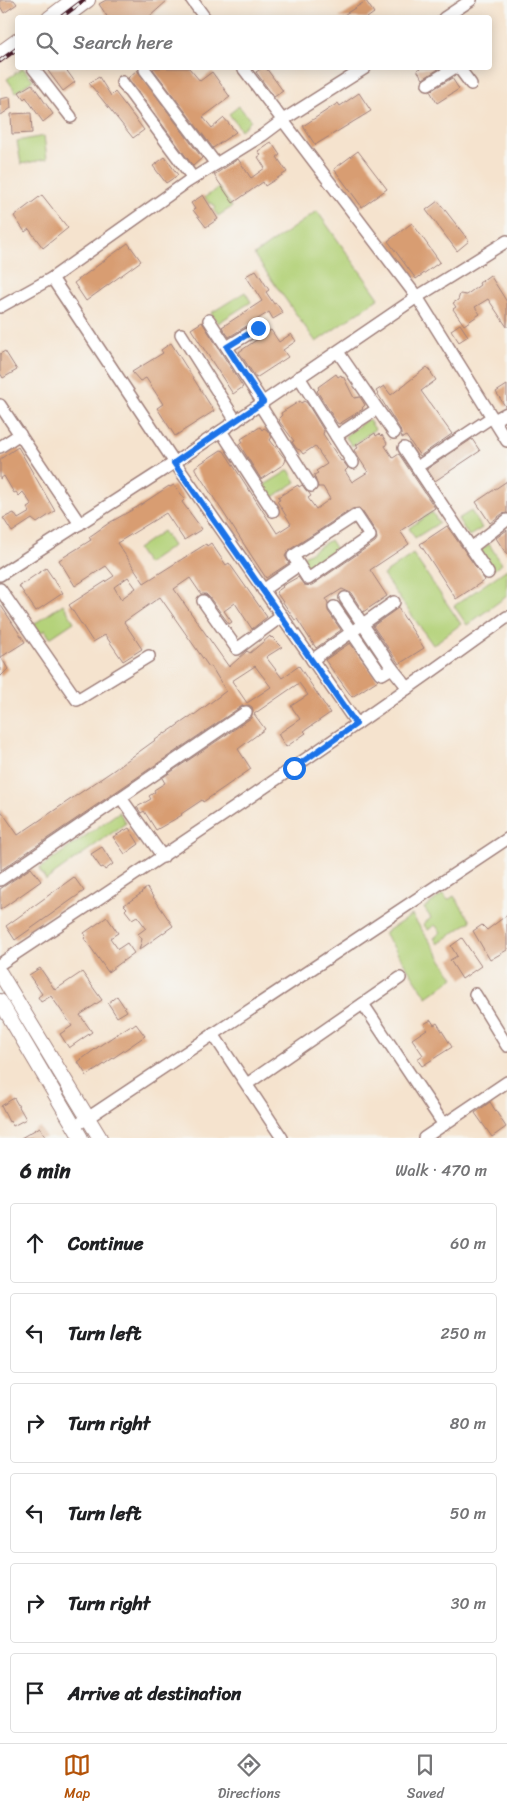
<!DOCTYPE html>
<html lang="en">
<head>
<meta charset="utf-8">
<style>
  :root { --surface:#fff; --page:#f6f6f6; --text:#202124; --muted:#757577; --line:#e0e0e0; --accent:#b45309 }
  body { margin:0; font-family:Sriracha,sans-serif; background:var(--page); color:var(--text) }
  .stop { position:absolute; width:15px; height:15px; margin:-11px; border:4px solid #1a73e8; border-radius:50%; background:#fff }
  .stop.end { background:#1a73e8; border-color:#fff; box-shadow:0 1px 5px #0008 }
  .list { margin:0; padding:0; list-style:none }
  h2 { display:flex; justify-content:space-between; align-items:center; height:65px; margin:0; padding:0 20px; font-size:21px }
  h2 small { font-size:16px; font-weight:400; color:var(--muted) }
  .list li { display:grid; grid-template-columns:32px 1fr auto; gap:15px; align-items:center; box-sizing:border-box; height:80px; margin:0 10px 10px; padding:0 10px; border:1px solid var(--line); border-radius:5px }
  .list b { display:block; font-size:19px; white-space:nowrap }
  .list em { font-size:16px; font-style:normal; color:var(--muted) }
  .icon { flex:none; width:28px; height:28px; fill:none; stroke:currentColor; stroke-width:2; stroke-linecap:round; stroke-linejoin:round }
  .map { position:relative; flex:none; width:507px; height:1138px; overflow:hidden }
  .search { position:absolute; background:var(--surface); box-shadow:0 2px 12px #0003; left:15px; right:15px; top:15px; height:55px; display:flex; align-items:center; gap:12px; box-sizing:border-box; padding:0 18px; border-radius:5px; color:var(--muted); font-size:19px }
  .sheet { height:605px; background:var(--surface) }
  nav { display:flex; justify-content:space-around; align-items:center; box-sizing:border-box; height:70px; border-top:1px solid var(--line); background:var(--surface); font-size:14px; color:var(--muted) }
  nav a { display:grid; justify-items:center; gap:2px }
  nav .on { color:var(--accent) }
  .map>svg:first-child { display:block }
</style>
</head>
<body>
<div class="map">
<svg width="507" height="1138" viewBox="0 0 507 1138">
  <rect width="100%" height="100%" fill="#f6f6f2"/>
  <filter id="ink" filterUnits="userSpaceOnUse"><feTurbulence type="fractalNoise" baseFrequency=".02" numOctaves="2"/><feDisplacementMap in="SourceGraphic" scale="10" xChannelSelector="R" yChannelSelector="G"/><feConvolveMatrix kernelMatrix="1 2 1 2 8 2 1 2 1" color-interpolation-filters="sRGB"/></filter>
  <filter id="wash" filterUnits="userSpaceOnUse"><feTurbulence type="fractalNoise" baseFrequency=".0096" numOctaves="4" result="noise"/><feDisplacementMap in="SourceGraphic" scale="20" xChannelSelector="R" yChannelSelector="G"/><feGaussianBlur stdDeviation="1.12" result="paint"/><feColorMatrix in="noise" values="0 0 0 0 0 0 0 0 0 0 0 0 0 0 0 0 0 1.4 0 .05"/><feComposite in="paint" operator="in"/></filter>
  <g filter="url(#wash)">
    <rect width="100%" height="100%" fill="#f5e3ce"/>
    <g fill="#b4d279" stroke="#7f7852">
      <polygon points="23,68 33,80 16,92 7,79"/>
      <polygon points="239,106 251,121 241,130 229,114"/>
      <polygon points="44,136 47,159 21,164 17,141"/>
      <polygon points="219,188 232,207 218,216 214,210 216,208 212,203 210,204 205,197"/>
      <polygon points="317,211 379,298 316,342 254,255"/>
      <polygon points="245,292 251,302 218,323 211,313"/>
      <polygon points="368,419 375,429 352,446 345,436"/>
      <polygon points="289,470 296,482 269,500 261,487"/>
      <polygon points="471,511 482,528 469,536 458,519"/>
      <polygon points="432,512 439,523 415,538 409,528"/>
      <polygon points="163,531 173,546 147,564 137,549"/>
      <polygon points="330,540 337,551 308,569 301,558"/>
      <polygon points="489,544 502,564 493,570 480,551"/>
      <polygon points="413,554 461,624 433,645 383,575"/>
      <polygon points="507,569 507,596 467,625 454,606"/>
      <polygon points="63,604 74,622 50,638 45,630 40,633 34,624"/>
      <polygon points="119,812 126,823 46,880 39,869"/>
      <polygon points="443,894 448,900 454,896 471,921 438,944 434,938 441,932 435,925 428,930 423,924 431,918 424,908"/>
      <polygon points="412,915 454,978 427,997 384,933"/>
    </g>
    <g id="blocks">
      <g fill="#d89d72" fill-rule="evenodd">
        <polygon points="0,0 14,0 17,4 4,13 0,6"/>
        <polygon points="106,0 168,0 148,18 108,18 99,4"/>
        <polygon points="366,1 374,13 367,18 339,18"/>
        <polygon points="46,68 65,68 75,82 63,91"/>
        <polygon points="155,68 189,68 200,81 212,72 230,97 203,117 212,128 224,118 236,132 213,148 153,69"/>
        <polygon points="262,68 266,68 283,91 274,97 256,72"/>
        <polygon points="420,68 440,68 423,79 417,70"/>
        <polygon points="137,70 202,158 193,166 128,78"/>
        <polygon points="99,77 111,96 115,92 144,130 133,138 89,83"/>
        <polygon points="452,78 459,89 437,103 430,91"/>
        <polygon points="32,84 53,114 43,122 26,97 24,99 19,92"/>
        <polygon points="359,93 371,111 315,145 303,126 338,103 340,106"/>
        <polygon points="10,97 11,108 1,115 0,99"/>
        <polygon points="31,113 32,133 12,134 11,114"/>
        <polygon points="271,142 280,155 277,157 287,172 265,186 263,182 233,203 214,175 238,159 251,178 265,168 258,157 261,155 258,151"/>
        <polygon points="358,151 387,189 362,207 334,169"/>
        <polygon points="165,157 178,175 166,183 153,166"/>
        <polygon points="42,195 68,228 43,248 29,229 25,232 14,216"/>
        <polygon points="203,195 218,219 206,227 193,210 195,209 191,203"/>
        <polygon points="438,201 469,241 457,251 426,210"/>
        <polygon points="412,223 440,262 416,279 388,241"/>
        <polygon points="128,243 141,261 86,301 74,283"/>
        <polygon points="256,270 269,290 266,292 274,304 276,303 283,313 273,319 269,312 229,337 222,327 262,301 246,276"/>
        <polygon points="490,275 507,302 507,327 488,299 475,307 480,314 464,325 453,309 456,307 453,303 458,300 460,294 466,295 480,285 479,283"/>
        <polygon points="202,322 243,387 233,394 191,329"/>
        <polygon points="460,324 468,336 459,342 451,330"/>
        <polygon points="271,330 279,342 291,334 296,341 283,350 288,357 256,378 239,352"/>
        <polygon points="171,343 214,411 175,436 157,408 163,404 146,378 140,381 132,372 163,353 161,350"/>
        <polygon points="5,351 17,370 3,378 0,373 0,354"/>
        <polygon points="427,367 436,380 421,391 452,434 420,456 406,436 402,438 400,429 376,391 384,386 391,395"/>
        <polygon points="336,374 338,377 341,375 342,377 343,376 354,398 360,397 365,405 362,408 363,409 339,424 337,423 317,391 319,389 318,387"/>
        <polygon points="507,385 507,406 505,406 496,392"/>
        <polygon points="300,401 301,403 304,401 307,403 324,431 323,434 341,461 342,460 348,468 345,471 352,482 368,472 355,452 354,450 358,448 356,445 375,433 376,436 379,434 381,436 382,435 387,443 385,446 393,458 399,454 435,508 400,531 409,544 370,570 387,596 363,612 351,593 342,589 326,599 328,603 328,611 341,630 316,648 297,619 295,620 276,592 283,587 282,586 298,577 304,585 312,585 375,542 377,539 376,532 362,511 359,508 352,509 289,550 285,556 289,563 266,578 195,469 195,467 221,450 224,451 277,533 291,524 277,501 280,500 278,497 298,485 299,487 302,485 309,493 311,496 308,498 316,509 330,499 323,487 318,487 314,475 318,473 316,471 327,464 315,446 303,454 300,450 297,449 292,442 294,441 279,421 280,420 279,418 282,415 281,413"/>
        <polygon points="260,427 262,430 264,428 267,430 272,437 270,440 286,460 284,464 261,479 239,444 243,442 241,439"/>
        <polygon points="472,439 480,451 435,481 427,469"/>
        <polygon points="18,447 55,511 37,523 32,519 12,532 3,518 14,513 18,519 30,512 27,508 32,505 23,492 19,496 16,492 14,493 4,476 0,479 0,459"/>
        <polygon points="507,481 507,513 502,514 490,523 476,502"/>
        <path d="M 174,485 L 185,499 L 182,502 L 202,529 L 184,540 L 166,513 L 117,543 L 128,559 L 144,583 L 206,544 L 207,546 L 211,543 L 226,565 L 229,563 L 267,617 L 252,629 L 235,603 L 224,611 L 232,622 L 229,624 L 209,597 L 206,594 L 201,594 L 190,578 L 174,589 L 229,667 L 247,651 L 250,653 L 270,636 L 271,638 L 272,637 L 282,647 L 266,657 L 282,678 L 299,666 L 330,713 L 304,731 L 306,733 L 286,747 L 278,734 L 300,719 L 291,706 L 308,695 L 299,683 L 254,714 L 265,729 L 238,749 L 251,769 L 203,802 L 202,800 L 181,814 L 182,815 L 156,830 L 144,811 L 141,813 L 137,807 L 151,799 L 149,796 L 155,792 L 154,790 L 165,783 L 162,778 L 251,718 L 253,712 L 252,707 L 249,705 L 242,706 L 1,870 L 0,809 L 18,835 L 111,772 L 165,733 L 165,734 L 194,714 L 194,715 L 226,691 L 211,666 L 209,667 L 160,597 L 124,622 L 142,649 L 123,661 L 105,635 L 93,642 L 69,605 L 114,576 L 106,566 L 75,586 L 59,560 L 91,540 L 89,537 L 109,523 L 139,506 L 169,486 L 170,487 ZM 128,577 L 136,588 L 121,599 L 114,587 ZM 255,666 L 271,687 L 247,703 L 232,681 Z"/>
        <polygon points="447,526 485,580 456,599 420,544"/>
        <polygon points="507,530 507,555 496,538"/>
        <polygon points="46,568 63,593 36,611 19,586"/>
        <polygon points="0,604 25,642 1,657 8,669 0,677"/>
        <polygon points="398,608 424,648 399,664 373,626"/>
        <polygon points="350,643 378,680 352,697 325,660"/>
        <polygon points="129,828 139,844 125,854 113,837"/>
        <polygon points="102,847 113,864 105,870 103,867 101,868 91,854"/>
        <polygon points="31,868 41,881 0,910 0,889"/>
        <polygon points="74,877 84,891 15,940 6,926"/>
        <polygon points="147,888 173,926 139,950 142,939 138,934 146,928 137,916 132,919 125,910 127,908 124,905 142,893 141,892"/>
        <polygon points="507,915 507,950 490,960 473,931 482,925 487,930"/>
        <polygon points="107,917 118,933 110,938 118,949 127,943 134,953 108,972 84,938 86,936 84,933"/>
        <polygon points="462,938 481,966 462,979 450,960 457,956 451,946"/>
        <polygon points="40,968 55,990 82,972 102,1000 80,1015 92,1032 69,1048 60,1034 72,1026 51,996 41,1002 38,997 42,994 29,975"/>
        <polygon points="117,996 127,1011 117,1017 108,1003"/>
        <polygon points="431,1020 434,1025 437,1023 452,1047 422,1066 417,1059 423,1055 412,1039 427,1029 424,1024"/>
        <polygon points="136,1024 145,1036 87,1076 78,1062 102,1044 131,1025 132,1027"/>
        <polygon points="14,1098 26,1119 13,1126 10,1121 9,1122 1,1106"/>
        <polygon points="490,1102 506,1127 492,1137 475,1113"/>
        <polygon points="40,1127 46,1138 21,1138"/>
      </g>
    </g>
  </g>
  <g filter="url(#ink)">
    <use href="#blocks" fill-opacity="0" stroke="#a0817c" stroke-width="1"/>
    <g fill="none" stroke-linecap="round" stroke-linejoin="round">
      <defs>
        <g id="minor">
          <polyline points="192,0 205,18"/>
          <polyline points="444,18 471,0"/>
          <polyline points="33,68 71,117"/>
          <polyline points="243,68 417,297 507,441"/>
          <polyline points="459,68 471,84"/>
          <polyline points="145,70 216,164"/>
          <polyline points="122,82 193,178"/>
          <polyline points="428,84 454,68"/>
          <polyline points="52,278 175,463 357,724"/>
          <polyline points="0,307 52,278 187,182 263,135 283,120 365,68"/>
          <polyline points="209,320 263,403"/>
          <polyline points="181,334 236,421"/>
          <polyline points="227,347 258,328"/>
          <polyline points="338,352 394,433"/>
          <polyline points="299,377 353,463"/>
          <polyline points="0,405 80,524"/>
          <polyline points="260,405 311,486"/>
          <polyline points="494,420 507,413"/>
          <polyline points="221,431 273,511"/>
          <polyline points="336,436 377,409"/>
          <polyline points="0,447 20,434"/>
          <polyline points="404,448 488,573"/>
          <polyline points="423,463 492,417"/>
          <polyline points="471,548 507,520"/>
          <polyline points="0,575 180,459 417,297 507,241"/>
          <polyline points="0,589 77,700 149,656"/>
          <polyline points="263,590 299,565 293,556 356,515 370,536 308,579 299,565"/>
          <polyline points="203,601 237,649 282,616"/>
          <polyline points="334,607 380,673 382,674 392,668 345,598"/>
          <polyline points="312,660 394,602"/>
          <polyline points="392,668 408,688"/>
          <polyline points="121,798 163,857"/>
          <polyline points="0,880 246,712"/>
          <path d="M 0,964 C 171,851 341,738 507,617"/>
          <polyline points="475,994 507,1046"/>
          <polyline points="363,1004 444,1125"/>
          <polyline points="213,1034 282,1138"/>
          <polyline points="247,1084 400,978"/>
          <polyline points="74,1127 507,839"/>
          <polyline points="424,1138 507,1082"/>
        </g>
        <g id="major">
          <polyline points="49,18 70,2"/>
          <polyline points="64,18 88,0"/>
          <polyline points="0,53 18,40"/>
          <polyline points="0,973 100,1138"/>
          <polyline points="0,1001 81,1138"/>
        </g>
      </defs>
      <use href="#minor" stroke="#a0817c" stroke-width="14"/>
      <use href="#major" stroke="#a0817c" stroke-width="16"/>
      <use href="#minor" stroke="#fff" stroke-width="11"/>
      <use href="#major" stroke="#fff" stroke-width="14"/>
      <defs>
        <g id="rail">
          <polyline points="60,18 84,0"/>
          <polyline points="0,61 18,48"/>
        </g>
      </defs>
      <use href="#rail" stroke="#4a1f2b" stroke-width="4.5"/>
      <use href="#rail" stroke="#f6f6f2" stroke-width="2.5" stroke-dasharray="8" stroke-linecap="butt"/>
    </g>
  </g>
  <g fill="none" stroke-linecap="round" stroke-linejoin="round" filter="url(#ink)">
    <polyline stroke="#1a73e8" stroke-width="6" points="258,328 227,347 263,402 174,463 356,724 294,768"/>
  </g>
</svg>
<div class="stop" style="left:294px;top:768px"></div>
<div class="stop end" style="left:258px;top:328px"></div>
<div class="search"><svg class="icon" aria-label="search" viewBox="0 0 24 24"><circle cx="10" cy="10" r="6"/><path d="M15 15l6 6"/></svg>Search here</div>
</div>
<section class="sheet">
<h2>6 min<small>Walk · 470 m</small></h2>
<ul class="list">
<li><svg class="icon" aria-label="ahead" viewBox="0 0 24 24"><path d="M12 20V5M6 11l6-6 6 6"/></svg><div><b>Continue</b></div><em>60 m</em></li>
<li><svg class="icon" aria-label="left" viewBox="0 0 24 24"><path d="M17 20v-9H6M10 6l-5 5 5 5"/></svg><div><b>Turn left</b></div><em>250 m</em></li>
<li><svg class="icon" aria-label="right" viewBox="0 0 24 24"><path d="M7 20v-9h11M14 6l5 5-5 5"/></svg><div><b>Turn right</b></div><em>80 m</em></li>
<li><svg class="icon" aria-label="left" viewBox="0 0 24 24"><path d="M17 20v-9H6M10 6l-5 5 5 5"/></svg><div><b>Turn left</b></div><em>50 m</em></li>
<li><svg class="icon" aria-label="right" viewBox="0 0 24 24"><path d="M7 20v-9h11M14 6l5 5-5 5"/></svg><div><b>Turn right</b></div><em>30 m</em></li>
<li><svg class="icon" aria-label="arrive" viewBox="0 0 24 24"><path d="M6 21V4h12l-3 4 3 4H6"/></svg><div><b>Arrive at destination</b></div></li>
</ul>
</section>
<nav>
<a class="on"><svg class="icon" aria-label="map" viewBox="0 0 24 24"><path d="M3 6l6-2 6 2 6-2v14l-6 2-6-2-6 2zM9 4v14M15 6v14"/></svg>Map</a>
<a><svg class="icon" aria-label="directions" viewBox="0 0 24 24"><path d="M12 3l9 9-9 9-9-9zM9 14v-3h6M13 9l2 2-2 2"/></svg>Directions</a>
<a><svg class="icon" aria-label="saved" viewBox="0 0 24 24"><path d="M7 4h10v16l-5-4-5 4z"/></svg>Saved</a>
</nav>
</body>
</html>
